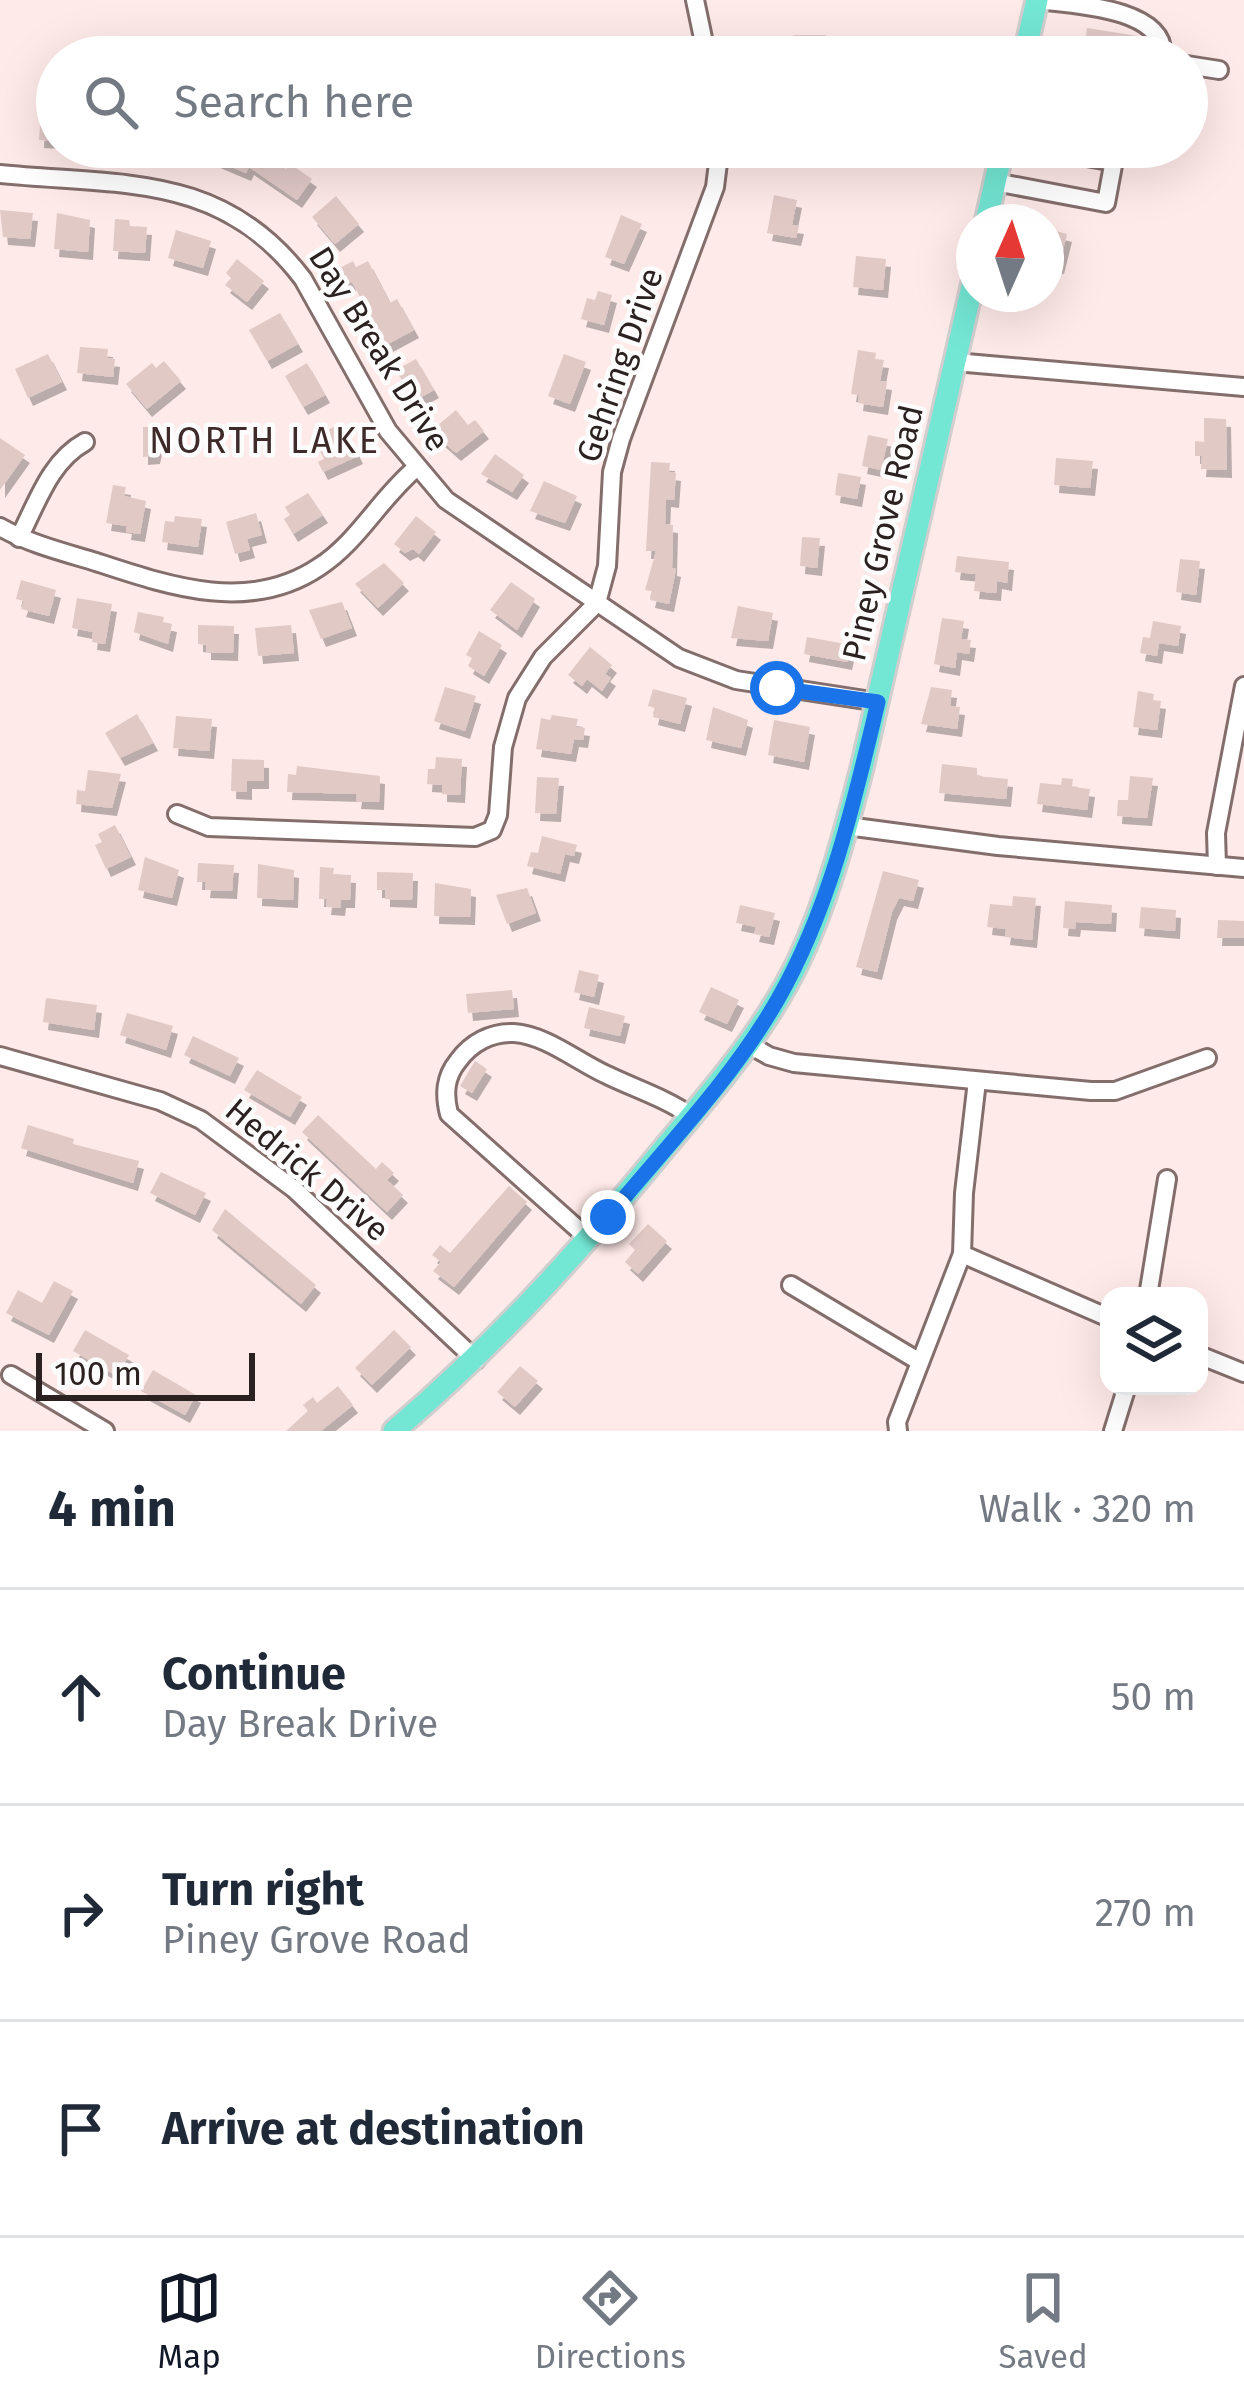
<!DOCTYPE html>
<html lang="en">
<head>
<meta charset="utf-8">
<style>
  :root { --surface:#fff; --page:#f2f2f3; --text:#1f2937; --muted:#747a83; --line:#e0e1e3; --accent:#111827 }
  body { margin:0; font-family:"Fira Sans",sans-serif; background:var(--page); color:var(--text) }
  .controls { position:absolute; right:36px; bottom:36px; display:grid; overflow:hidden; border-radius:24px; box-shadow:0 12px 48px #0002 }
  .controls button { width:108px; height:108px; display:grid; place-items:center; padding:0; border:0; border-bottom:3px solid var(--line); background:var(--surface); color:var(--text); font:60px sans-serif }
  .compass { position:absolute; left:956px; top:204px; width:108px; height:108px; border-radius:50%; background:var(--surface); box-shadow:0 12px 48px #0002; rotate:3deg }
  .scale { position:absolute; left:36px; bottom:30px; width:219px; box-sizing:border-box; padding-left:12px; border:6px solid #2a2120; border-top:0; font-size:33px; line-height:42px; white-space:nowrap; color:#2a2120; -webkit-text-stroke:9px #fcfcfc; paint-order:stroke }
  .stop { position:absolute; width:36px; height:36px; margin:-27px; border:9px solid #1a73e8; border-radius:50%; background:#fff }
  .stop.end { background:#1a73e8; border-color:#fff; box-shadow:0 3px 12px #0008 }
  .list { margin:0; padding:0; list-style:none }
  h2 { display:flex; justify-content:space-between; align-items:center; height:156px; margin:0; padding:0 48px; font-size:51px }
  h2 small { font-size:39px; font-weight:400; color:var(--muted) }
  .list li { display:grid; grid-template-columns:78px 1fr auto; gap:36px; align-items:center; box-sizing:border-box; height:216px; padding:0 48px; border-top:3px solid var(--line) }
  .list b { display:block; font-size:45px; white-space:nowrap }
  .list p { margin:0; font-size:39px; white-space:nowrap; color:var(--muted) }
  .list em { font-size:39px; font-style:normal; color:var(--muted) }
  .icon { flex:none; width:66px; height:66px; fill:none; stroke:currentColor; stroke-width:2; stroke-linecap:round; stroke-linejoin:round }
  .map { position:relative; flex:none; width:1244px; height:1431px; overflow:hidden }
  .search { position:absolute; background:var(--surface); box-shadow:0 12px 48px #0002; left:36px; right:36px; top:36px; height:132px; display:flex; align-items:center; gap:30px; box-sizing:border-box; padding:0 42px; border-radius:66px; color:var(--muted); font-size:45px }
  .sheet { height:804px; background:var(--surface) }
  nav { display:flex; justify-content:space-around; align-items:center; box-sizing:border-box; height:168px; border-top:3px solid var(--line); background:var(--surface); font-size:33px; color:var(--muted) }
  nav a { display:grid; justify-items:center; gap:6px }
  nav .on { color:var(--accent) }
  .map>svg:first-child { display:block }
</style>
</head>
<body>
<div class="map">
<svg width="1244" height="1431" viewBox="0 0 1244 1431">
  <defs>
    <filter id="shadow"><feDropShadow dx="5" dy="8" stdDeviation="0" flood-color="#0004"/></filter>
  </defs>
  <rect width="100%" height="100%" fill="#feeae8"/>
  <g fill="#e1c9c6" filter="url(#shadow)">
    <polygon points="1087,28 1138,36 1143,39 1140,57 1083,57"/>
    <polygon points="793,35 826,35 826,57 792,57"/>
    <polygon points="41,107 57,108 57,141 39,140"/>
    <polygon points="218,147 253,147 286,169 289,163 312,179 297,200 249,167 246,173 213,159"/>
    <polygon points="774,195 797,200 792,225 799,226 796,238 767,233"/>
    <polygon points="336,196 359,224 335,244 312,217"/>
    <polygon points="0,210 33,213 30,239 3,237"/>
    <polygon points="57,213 90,220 88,252 54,249"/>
    <polygon points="621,215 642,224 624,264 605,257"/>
    <polygon points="115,219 129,220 130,226 147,227 145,253 113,251"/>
    <polygon points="1048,229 1067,234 1059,266 1046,263"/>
    <polygon points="176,230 211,241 203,268 168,258"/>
    <polygon points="856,256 886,259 883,290 853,287"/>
    <polygon points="237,259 264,281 247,302 225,285 231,278 226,273"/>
    <polygon points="353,261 356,267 368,261 390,303 397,299 414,330 386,345 365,316 369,314 352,282 346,285 338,269"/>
    <polygon points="598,291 612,295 604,325 581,319 587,298 595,300"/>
    <polygon points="280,313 298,344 267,361 249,330"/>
    <polygon points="80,347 108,349 107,358 115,359 113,377 77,373"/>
    <polygon points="858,350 876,353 875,359 884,360 880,381 887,382 883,407 858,403 859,395 851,394"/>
    <polygon points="48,354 62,382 28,398 15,369"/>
    <polygon points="564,354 586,362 570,404 548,396"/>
    <polygon points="416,359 434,390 414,401 396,370"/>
    <polygon points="164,361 181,381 147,409 126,384 152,363 156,368"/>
    <polygon points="307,363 325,395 303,407 285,376"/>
    <polygon points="456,410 468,425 475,420 484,431 456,453 431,431"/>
    <polygon points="1204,418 1226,419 1227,470 1201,469 1202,456 1195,456 1195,441 1204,442"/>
    <polygon points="342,423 358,456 323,472 318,462 324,459 313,437"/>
    <polygon points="143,427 168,427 168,444 158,442 155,456 143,457"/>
    <polygon points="868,435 888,439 881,470 862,466"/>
    <polygon points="0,438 25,455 0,490"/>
    <polygon points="495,454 524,475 512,492 481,474"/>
    <polygon points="1056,458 1093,461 1090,488 1054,485"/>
    <polygon points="651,462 670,463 669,472 676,473 674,500 666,499 665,524 673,525 672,568 676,569 669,604 650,600 652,591 645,590 656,551 646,551"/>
    <polygon points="838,473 861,477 857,499 835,495"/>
    <polygon points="544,481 577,496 565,523 530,511"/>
    <polygon points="113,485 126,487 124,496 146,501 140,534 126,532 127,526 106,523"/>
    <polygon points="308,493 323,515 293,534 284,519 290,515 285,507"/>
    <polygon points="256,513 262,535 247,539 250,550 235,554 226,522"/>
    <polygon points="175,516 202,519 198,547 162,542 165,521 174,522"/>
    <polygon points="416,516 436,532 419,554 413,549 405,553 394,544"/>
    <polygon points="802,537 820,538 817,568 800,566"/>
    <polygon points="957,556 1009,562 1007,583 997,581 996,593 974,591 976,574 955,572"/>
    <polygon points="1180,559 1200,561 1196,595 1176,592"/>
    <polygon points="384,563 404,583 378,608 355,584"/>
    <polygon points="21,580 56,590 49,616 21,609 24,601 16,599"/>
    <polygon points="511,582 535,599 517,630 490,610"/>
    <polygon points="77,598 112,604 105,644 92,642 93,632 72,628"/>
    <polygon points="342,602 352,628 321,639 309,610"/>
    <polygon points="738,606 773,613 768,641 731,638"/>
    <polygon points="138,612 164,617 163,622 172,624 168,644 134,632"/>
    <polygon points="942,618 964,621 961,639 971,640 969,654 957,652 955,668 934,664"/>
    <polygon points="1153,621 1181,626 1178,646 1159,643 1157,656 1140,653 1143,637 1150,638"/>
    <polygon points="198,625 234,626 233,653 206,652 206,645 198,644"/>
    <polygon points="291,625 294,653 258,656 255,628"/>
    <polygon points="479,631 502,645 484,676 468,666 472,658 466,655"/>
    <polygon points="807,637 851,645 847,662 804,654"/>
    <polygon points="590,647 612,665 605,674 611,678 602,691 587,679 582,686 568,675"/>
    <polygon points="445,687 476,696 465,731 434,721"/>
    <polygon points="931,687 952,690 950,706 960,707 957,729 921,724"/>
    <polygon points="653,689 687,698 680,724 653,717 655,708 648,706"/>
    <polygon points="1138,691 1154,694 1153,700 1161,701 1157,730 1133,727"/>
    <polygon points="713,707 748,720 741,748 706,740"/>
    <polygon points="137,714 153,743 120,758 105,733"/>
    <polygon points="552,715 578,719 576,727 585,728 583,740 574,739 571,754 536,749 541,718 550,720"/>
    <polygon points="176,716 212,719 209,751 173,748"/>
    <polygon points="774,720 810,727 804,762 768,755"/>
    <polygon points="436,757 462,759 460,795 442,794 442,785 427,784 428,769 435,769"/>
    <polygon points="232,759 264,760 264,781 247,781 247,792 231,791"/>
    <polygon points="942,764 977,768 977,776 1008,779 1006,799 939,793"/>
    <polygon points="297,766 380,776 379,802 356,801 357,794 287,792 288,774 296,775"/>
    <polygon points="88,770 121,774 112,808 76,804 77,790 85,791"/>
    <polygon points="1130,776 1153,778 1147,818 1117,816 1118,800 1128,800"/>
    <polygon points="537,777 559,778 556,814 535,813"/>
    <polygon points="1062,778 1073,779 1072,787 1090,789 1087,810 1037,804 1040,783 1061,785"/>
    <polygon points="115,825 131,857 106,869 95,845 102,842 98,834"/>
    <polygon points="542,836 577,845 574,856 565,854 560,874 527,866 531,852 538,853"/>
    <polygon points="145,857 179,870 172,898 138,890"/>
    <polygon points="198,863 234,865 232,891 205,890 206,882 197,882"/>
    <polygon points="258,864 294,870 293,900 257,898"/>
    <polygon points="320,867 334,868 333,874 351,875 350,900 341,900 340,908 326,907 327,899 319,899"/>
    <polygon points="883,871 919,880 913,901 899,898 892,912 877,972 856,967"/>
    <polygon points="377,872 413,873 412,900 385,899 385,890 377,890"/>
    <polygon points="435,883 471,889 470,917 434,916"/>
    <polygon points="527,888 536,913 507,924 496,895"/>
    <polygon points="1013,896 1036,898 1032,940 1005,937 1006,929 987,927 990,904 1012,906"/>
    <polygon points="1065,901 1112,905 1111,924 1076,922 1075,929 1063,928"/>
    <polygon points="740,905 775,913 769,937 754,934 756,927 736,923"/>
    <polygon points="1141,907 1176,910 1175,931 1139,928"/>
    <polygon points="1218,920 1244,921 1244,938 1217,938"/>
    <polygon points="579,970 599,975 594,997 574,992"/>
    <polygon points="711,987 739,1000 727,1024 699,1012"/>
    <polygon points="512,990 514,1009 468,1013 466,994"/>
    <polygon points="46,998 97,1005 94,1030 43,1022"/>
    <polygon points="589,1007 625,1016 620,1036 584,1028"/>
    <polygon points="127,1013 173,1026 166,1050 120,1035"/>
    <polygon points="193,1036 239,1058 230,1076 184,1055"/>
    <polygon points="475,1061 487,1069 472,1093 460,1086"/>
    <polygon points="257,1070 302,1097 290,1117 244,1090"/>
    <polygon points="318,1115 376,1169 382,1162 394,1173 387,1180 403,1195 387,1212 302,1132"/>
    <polygon points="28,1125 74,1139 73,1144 139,1161 133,1183 21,1148"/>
    <polygon points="161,1172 206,1193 195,1215 150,1193"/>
    <polygon points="509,1186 527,1202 454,1287 433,1271 441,1262 432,1255 440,1245 450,1253"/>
    <polygon points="225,1209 316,1285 301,1304 212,1230"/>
    <polygon points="648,1224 667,1241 638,1274 625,1262 635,1250 629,1244"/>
    <polygon points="54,1281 73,1291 49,1335 6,1313 18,1290 42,1303"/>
    <polygon points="85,1330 129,1355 117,1376 73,1351"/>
    <polygon points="394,1330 411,1347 372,1385 355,1368"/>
    <polygon points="520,1366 538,1381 515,1407 497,1392"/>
    <polygon points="153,1370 196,1395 185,1415 141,1391"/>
    <polygon points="338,1386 353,1405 321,1431 286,1431 308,1411 303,1405 313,1397 317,1403"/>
  </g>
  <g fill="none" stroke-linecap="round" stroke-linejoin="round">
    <defs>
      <g id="minor">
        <polyline points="695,0 707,57"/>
        <path d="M 1037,0 C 1072,4 1168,8 1162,57"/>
        <polyline points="1187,65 1219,70"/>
        <polyline points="1030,147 1109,161 1114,160 1121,147"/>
        <path d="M 0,174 C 121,186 222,172 303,279 L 388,431 L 446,500 L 679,658 L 736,680 L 878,702"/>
        <polyline points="995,182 1106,203 1114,160"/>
        <polyline points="955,362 1244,387"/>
        <path d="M 0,527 C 30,544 63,552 96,562 C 169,586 249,614 319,567 C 358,542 380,498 416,468"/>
        <path d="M 19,538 C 37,503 50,461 85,442"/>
        <polyline points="177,814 209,827 475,837 492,830 498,815 503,747 517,698 543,657 597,603 607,566 612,472 621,439 715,187 720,147"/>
        <polyline points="847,826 998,846 1244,868"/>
        <polyline points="1217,866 1216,833 1244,686"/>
        <polyline points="748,1044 769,1056 794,1063 1091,1091 1115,1091 1207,1058"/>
        <polyline points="0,1056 160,1101 201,1120 294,1189 476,1360"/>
        <path d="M 589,1239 L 449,1114 C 444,1094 445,1077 458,1061 C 471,1043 491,1032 514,1033 C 546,1035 578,1062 607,1075 C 636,1089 665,1098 691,1116"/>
        <polyline points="962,1254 1109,1318"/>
        <polyline points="791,1285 920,1362"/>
        <polyline points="1148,1296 1167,1179"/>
        <polyline points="1199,1355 1244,1373"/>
        <polyline points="11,1375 105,1431"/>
        <polyline points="898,1431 897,1422 962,1254 964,1193 977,1081"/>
        <polyline points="1113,1431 1127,1386"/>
      </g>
      <g id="major">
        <polyline points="1024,57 1037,0"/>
        <polyline points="986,222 1003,147"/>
        <path d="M 394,1431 C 498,1342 580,1251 666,1146 C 715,1088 766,1029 799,960 C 828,899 845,833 862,768 L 974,278"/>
      </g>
    </defs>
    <use href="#minor" stroke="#846e6c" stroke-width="22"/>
    <use href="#major" stroke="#d0cece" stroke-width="27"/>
    <use href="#minor" stroke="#fff" stroke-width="16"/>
    <use href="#major" stroke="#74e7d4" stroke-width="21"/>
  </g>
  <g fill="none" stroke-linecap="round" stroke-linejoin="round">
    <path stroke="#1a73e8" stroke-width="15" d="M 608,1217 C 666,1147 733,1078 778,999 C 830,908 854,803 878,702 L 777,688"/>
  </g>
  <g text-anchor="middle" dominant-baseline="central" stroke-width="9" stroke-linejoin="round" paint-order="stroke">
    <g font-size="33" fill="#2a2120" stroke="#fcfcfc">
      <text transform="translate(379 349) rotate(58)">Day Break Drive</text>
      <text transform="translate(620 365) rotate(-71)">Gehring Drive</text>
      <text transform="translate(883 533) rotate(-77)">Piney Grove Road</text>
      <text transform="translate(307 1170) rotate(40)">Hedrick Drive</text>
    </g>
    <g font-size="36" letter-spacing="3" fill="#3d2a29" stroke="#fcfcfc">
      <text x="265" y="441">NORTH LAKE</text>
    </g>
  </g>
</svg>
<div class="controls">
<button><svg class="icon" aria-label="layers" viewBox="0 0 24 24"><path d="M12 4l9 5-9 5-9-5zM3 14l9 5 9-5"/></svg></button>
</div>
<svg class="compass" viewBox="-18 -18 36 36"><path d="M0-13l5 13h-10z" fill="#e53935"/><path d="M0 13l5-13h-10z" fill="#747a83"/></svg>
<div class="scale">100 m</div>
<div class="stop" style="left:777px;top:688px"></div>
<div class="stop end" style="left:608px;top:1217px"></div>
<div class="search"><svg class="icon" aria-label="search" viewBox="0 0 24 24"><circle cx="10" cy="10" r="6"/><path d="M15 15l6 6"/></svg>Search here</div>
</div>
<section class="sheet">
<h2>4 min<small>Walk · 320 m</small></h2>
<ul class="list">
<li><svg class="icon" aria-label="ahead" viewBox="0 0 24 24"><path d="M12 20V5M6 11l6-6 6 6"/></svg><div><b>Continue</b><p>Day Break Drive</p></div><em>50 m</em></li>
<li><svg class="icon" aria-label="right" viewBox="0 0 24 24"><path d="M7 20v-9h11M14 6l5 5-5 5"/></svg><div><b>Turn right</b><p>Piney Grove Road</p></div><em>270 m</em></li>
<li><svg class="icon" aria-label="arrive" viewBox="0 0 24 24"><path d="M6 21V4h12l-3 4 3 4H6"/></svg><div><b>Arrive at destination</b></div></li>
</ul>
</section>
<nav>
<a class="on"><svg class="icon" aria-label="map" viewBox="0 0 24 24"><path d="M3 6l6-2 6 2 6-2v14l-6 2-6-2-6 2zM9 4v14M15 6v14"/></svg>Map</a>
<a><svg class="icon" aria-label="directions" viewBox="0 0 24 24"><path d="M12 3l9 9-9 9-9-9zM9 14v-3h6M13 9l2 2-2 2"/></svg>Directions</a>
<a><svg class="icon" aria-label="saved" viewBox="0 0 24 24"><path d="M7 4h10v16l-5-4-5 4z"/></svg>Saved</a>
</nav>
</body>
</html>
